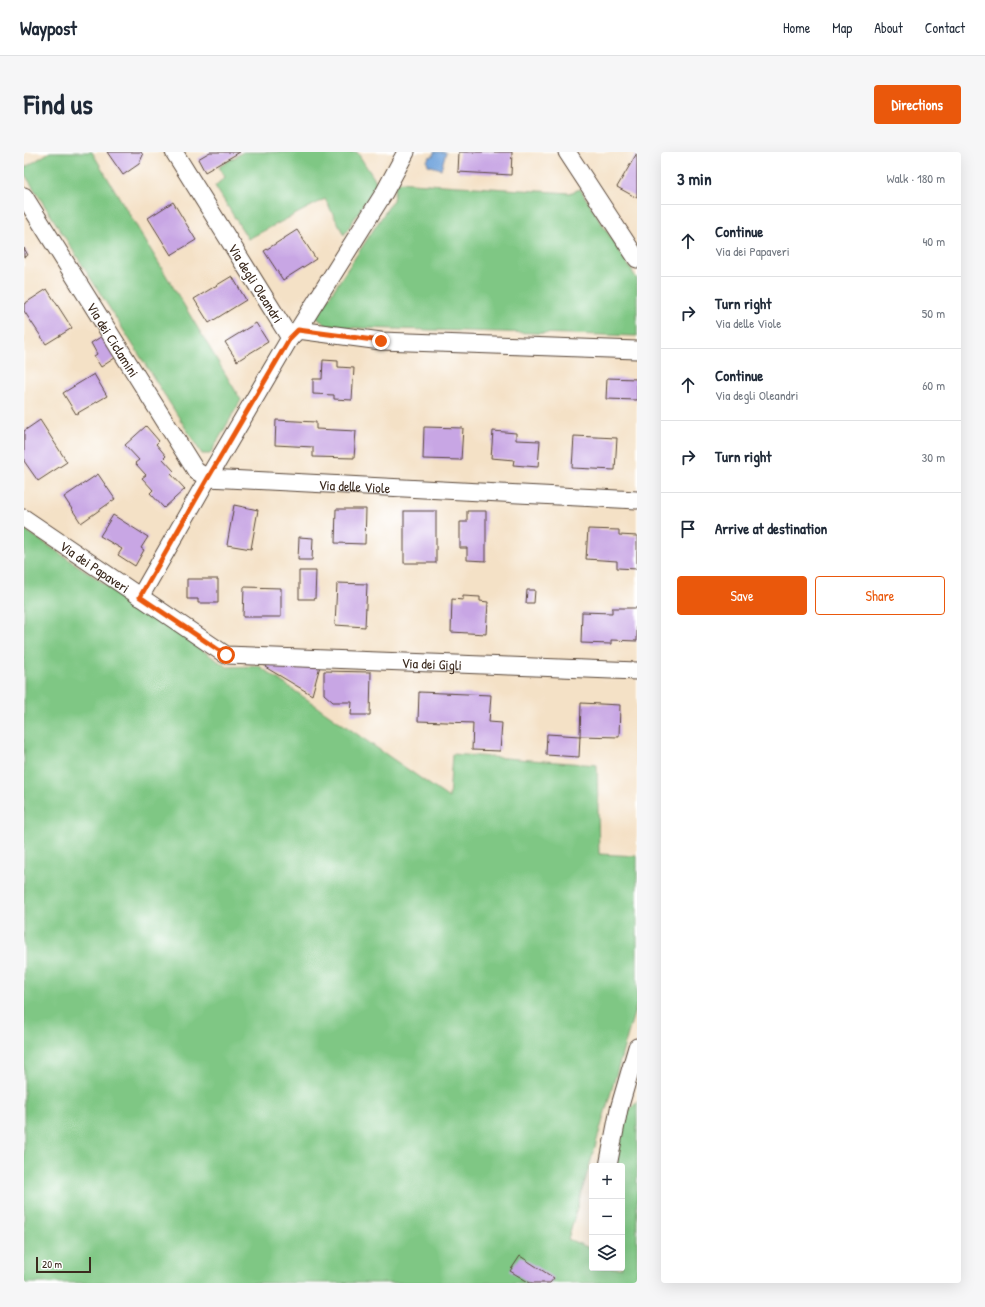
<!DOCTYPE html>
<html lang="en">
<head>
<meta charset="utf-8">
<style>
  :root { --surface:#fff; --page:#f6f6f7; --text:#1f2937; --muted:#747a83; --line:#e0e1e3; --accent:#ea580c }
  body { margin:0; font-family:"Patrick Hand",sans-serif; background:var(--page); color:var(--text) }
  .controls { position:absolute; right:12px; bottom:12px; display:grid; overflow:hidden; border-radius:4px; box-shadow:0 4px 16px #0002 }
  .controls button { width:36px; height:36px; display:grid; place-items:center; padding:0; border:0; border-bottom:1px solid var(--line); background:var(--surface); color:var(--text); font:20px sans-serif }
  .scale { position:absolute; left:12px; bottom:10px; width:55px; box-sizing:border-box; padding-left:4px; border:2px solid #3b2a1e; border-top:0; font-size:11px; line-height:14px; white-space:nowrap; color:#3b2a1e; -webkit-text-stroke:3px #fff; paint-order:stroke }
  .stop { position:absolute; width:12px; height:12px; margin:-9px; border:3px solid #ea580c; border-radius:50%; background:#fff }
  .stop.end { background:#ea580c; border-color:#fff; box-shadow:0 1px 4px #0008 }
  .list { margin:0; padding:0; list-style:none }
  h2 { display:flex; justify-content:space-between; align-items:center; height:52px; margin:0; padding:0 16px; font-size:17px }
  h2 small { font-size:13px; font-weight:400; color:var(--muted) }
  .list li { display:grid; grid-template-columns:26px 1fr auto; gap:12px; align-items:center; box-sizing:border-box; height:72px; padding:0 16px; border-top:1px solid var(--line) }
  .list b { display:block; font-size:15px; white-space:nowrap }
  .list p { margin:0; font-size:13px; white-space:nowrap; color:var(--muted) }
  .list em { font-size:13px; font-style:normal; color:var(--muted) }
  .actions { display:flex; gap:8px; padding:12px 16px }
  .actions a { flex:1; padding:9px 0; border:1px solid var(--accent); border-radius:4px; text-align:center; font-size:14px; color:var(--accent) }
  .actions .main { background:var(--accent); color:#fff }
  .icon { flex:none; width:22px; height:22px; fill:none; stroke:currentColor; stroke-width:2; stroke-linecap:round; stroke-linejoin:round }
  .map { position:relative; flex:none; width:613px; height:1131px; overflow:hidden; border-radius:4px }
  header { display:flex; align-items:center; gap:24px; box-sizing:border-box; height:56px; padding:0 20px; background:var(--surface); border-bottom:1px solid var(--line) }
  header strong { font-size:19px }
  nav { display:flex; gap:22px; margin-inline-start:auto; font-size:14px }
  .intro { display:flex; align-items:center; justify-content:space-between; box-sizing:border-box; height:96px; padding:0 24px }
  h1 { margin:0; font-size:28px }
  .button { padding:10px 18px; border-radius:4px; background:var(--accent); color:#fff; font-size:14px; font-weight:700 }
  main { display:flex; gap:24px; padding:0 24px }
  aside { flex:1; background:var(--surface); border-radius:4px; box-shadow:0 4px 16px #0002 }
  .map>svg:first-child { display:block }
</style>
</head>
<body>
<header>
<strong>Waypost</strong>
<nav><a>Home</a><a>Map</a><a>About</a><a>Contact</a></nav>
</header>
<div class="intro"><h1>Find us</h1><a class="button">Directions</a></div>
<main>
<div class="map">
<svg width="613" height="1131" viewBox="0 0 613 1131">
  <rect width="100%" height="100%" fill="#fff"/>
  <filter id="ink" filterUnits="userSpaceOnUse"><feTurbulence type="fractalNoise" baseFrequency=".025" numOctaves="2"/><feDisplacementMap in="SourceGraphic" scale="8" xChannelSelector="R" yChannelSelector="G"/><feConvolveMatrix kernelMatrix="1 2 1 2 8 2 1 2 1" color-interpolation-filters="sRGB"/></filter>
  <filter id="wash" filterUnits="userSpaceOnUse"><feTurbulence type="fractalNoise" baseFrequency=".012" numOctaves="4" result="noise"/><feDisplacementMap in="SourceGraphic" scale="16" xChannelSelector="R" yChannelSelector="G"/><feGaussianBlur stdDeviation="0.9" result="paint"/><feColorMatrix in="noise" values="0 0 0 0 0 0 0 0 0 0 0 0 0 0 0 0 0 1.4 0 .05"/><feComposite in="paint" operator="in"/></filter>
  <g filter="url(#wash)">
    <rect width="100%" height="100%" fill="#f4e1c6"/>
    <g fill="#7fc784" stroke="#5d7851">
      <polygon points="26,0 68,0 217,248 186,302 178,302 0,21 0,16"/>
      <polygon points="219,0 333,0 353,31 320,83 301,47 224,87 191,34 201,25 195,15"/>
      <polygon points="372,30 546,41 556,37 613,127 613,184 304,175 292,165 369,48"/>
      <polygon points="0,377 203,515 235,514 425,646 428,602 573,613 575,702 613,704 613,851 544,1087 568,1097 568,1116 598,1116 598,1014 592,1014 599,965 613,949 613,1131 0,1131"/>
    </g>
    <polygon fill="#6fa3db" stroke="#55667c" points="410,0 422,0 417,17 404,13 403,9 405,5 409,4"/>
    <g id="blocks">
      <g fill="#c8a6e4">
        <polygon points="83,0 117,0 119,3 115,12 99,23"/>
        <polygon points="186,0 216,0 181,20 174,7"/>
        <polygon points="435,0 488,0 487,23 434,20"/>
        <polygon points="613,1 613,46 593,35"/>
        <polygon points="149,50 172,88 147,103 124,66"/>
        <polygon points="273,78 292,107 259,128 240,99"/>
        <polygon points="0,96 4,103 0,105"/>
        <polygon points="208,124 222,148 185,171 170,147"/>
        <polygon points="23,137 48,176 22,192 0,159 0,152"/>
        <polygon points="232,171 244,190 213,209 201,190"/>
        <polygon points="80,183 94,204 77,215 70,204 73,202 67,191"/>
        <polygon points="299,208 314,209 314,215 330,216 328,248 310,247 310,243 289,242 289,227 298,227"/>
        <polygon points="70,222 83,244 52,262 39,241"/>
        <polygon points="583,226 613,227 613,248 582,247"/>
        <polygon points="16,268 43,310 14,329 0,309 0,279"/>
        <polygon points="252,268 292,270 292,277 332,279 330,306 289,305 289,295 251,293"/>
        <polygon points="122,274 135,289 132,292 142,304 139,307 150,319 147,322 161,337 140,356 126,341 129,338 118,326 122,323 111,311 115,308 101,293"/>
        <polygon points="400,275 439,276 437,308 399,307"/>
        <polygon points="469,279 492,281 492,288 516,289 514,315 489,313 490,308 467,306"/>
        <polygon points="550,284 593,286 591,318 548,316"/>
        <polygon points="74,322 91,347 57,371 40,345"/>
        <polygon points="210,353 234,358 227,397 203,393"/>
        <polygon points="312,357 342,357 341,392 311,391"/>
        <rect x="380" y="359" width="32" height="52"/>
        <polygon points="443,359 462,359 462,409 443,408 443,396 436,396 436,370 443,370"/>
        <polygon points="89,363 124,385 117,396 120,398 111,414 94,403 98,397 76,384"/>
        <polygon points="564,377 595,378 595,383 613,384 613,417 593,416 593,409 562,407"/>
        <polygon points="275,385 289,386 288,408 274,408"/>
        <polygon points="275,419 292,419 291,447 275,447"/>
        <polygon points="163,427 194,427 194,451 174,451 174,447 163,447"/>
        <polygon points="313,431 343,432 341,475 311,473"/>
        <polygon points="220,435 257,436 257,465 219,465"/>
        <polygon points="503,438 511,438 510,451 502,451"/>
        <polygon points="439,444 456,445 456,449 464,450 462,482 427,480 428,447 439,448"/>
        <polygon points="588,456 613,456 613,489 587,488 587,492 557,491 558,460 588,461"/>
        <polygon points="243,511 296,514 288,543 241,515"/>
        <polygon points="300,519 347,520 346,563 327,563 328,550 309,550 300,542"/>
        <polygon points="395,540 467,543 465,570 478,571 476,599 448,598 449,571 394,569"/>
        <polygon points="557,551 596,553 595,585 556,584"/>
        <polygon points="523,582 556,584 555,605 522,603"/>
        <polygon points="496,1104 530,1126 526,1131 506,1131 486,1119"/>
      </g>
    </g>
  </g>
  <g filter="url(#ink)">
    <use href="#blocks" fill-opacity="0" stroke="#574537" stroke-width="1"/>
    <g fill="none" stroke-linecap="round" stroke-linejoin="round">
      <defs>
        <g id="street">
          <polyline points="543,0 613,107"/>
          <path id="s1" d="M 0,44 L 172,319 L 184,326 L 613,348"/>
          <polyline points="274,178 360,41 382,0"/>
          <polyline points="266,186 274,178 357,189 613,198"/>
          <path id="s2" d="M 0,366 L 202,503 L 613,519"/>
          <polyline points="116,445 184,326 266,186 150,0"/>
          <polyline points="584,1014 595,957 613,895"/>
        </g>
      </defs>
      <use href="#street" stroke="#574537" stroke-width="19"/>
      <use href="#street" stroke="#fff" stroke-width="17"/>
    </g>
  </g>
  <g fill="none" stroke-linecap="round" stroke-linejoin="round" filter="url(#ink)">
    <polyline stroke="#ea580c" stroke-width="5" points="202,503 116,445 184,326 266,186 274,178 357,189"/>
  </g>
  <g text-anchor="middle" dominant-baseline="central" stroke-width="3" stroke-linejoin="round" paint-order="stroke">
    <g font-size="14" fill="#3b2a1e" stroke="#fff">
      <text transform="translate(232 131) rotate(58)">Via degli Oleandri</text>
      <text stroke="none"><textPath href="#s1" startOffset="169">Via dei Ciclamini</textPath></text>
      <text stroke="none"><textPath href="#s1" startOffset="485">Via delle Viole</textPath></text>
      <text stroke="none"><textPath href="#s2" startOffset="86">Via dei Papaveri</textPath></text>
      <text stroke="none"><textPath href="#s2" startOffset="450">Via dei Gigli</textPath></text>
    </g>
  </g>
</svg>
<div class="controls">
<button>+</button>
<button>−</button>
<button><svg class="icon" aria-label="layers" viewBox="0 0 24 24"><path d="M12 4l9 5-9 5-9-5zM3 14l9 5 9-5"/></svg></button>
</div>
<div class="scale">20 m</div>
<div class="stop" style="left:202px;top:503px"></div>
<div class="stop end" style="left:357px;top:189px"></div>
</div>
<aside>
<h2>3 min<small>Walk · 180 m</small></h2>
<ul class="list">
<li><svg class="icon" aria-label="ahead" viewBox="0 0 24 24"><path d="M12 20V5M6 11l6-6 6 6"/></svg><div><b>Continue</b><p>Via dei Papaveri</p></div><em>40 m</em></li>
<li><svg class="icon" aria-label="right" viewBox="0 0 24 24"><path d="M7 20v-9h11M14 6l5 5-5 5"/></svg><div><b>Turn right</b><p>Via delle Viole</p></div><em>50 m</em></li>
<li><svg class="icon" aria-label="ahead" viewBox="0 0 24 24"><path d="M12 20V5M6 11l6-6 6 6"/></svg><div><b>Continue</b><p>Via degli Oleandri</p></div><em>60 m</em></li>
<li><svg class="icon" aria-label="right" viewBox="0 0 24 24"><path d="M7 20v-9h11M14 6l5 5-5 5"/></svg><div><b>Turn right</b></div><em>30 m</em></li>
<li><svg class="icon" aria-label="arrive" viewBox="0 0 24 24"><path d="M6 21V4h12l-3 4 3 4H6"/></svg><div><b>Arrive at destination</b></div></li>
</ul>
<div class="actions"><a class="main">Save</a><a>Share</a></div>
</aside>
</main>
</body>
</html>
